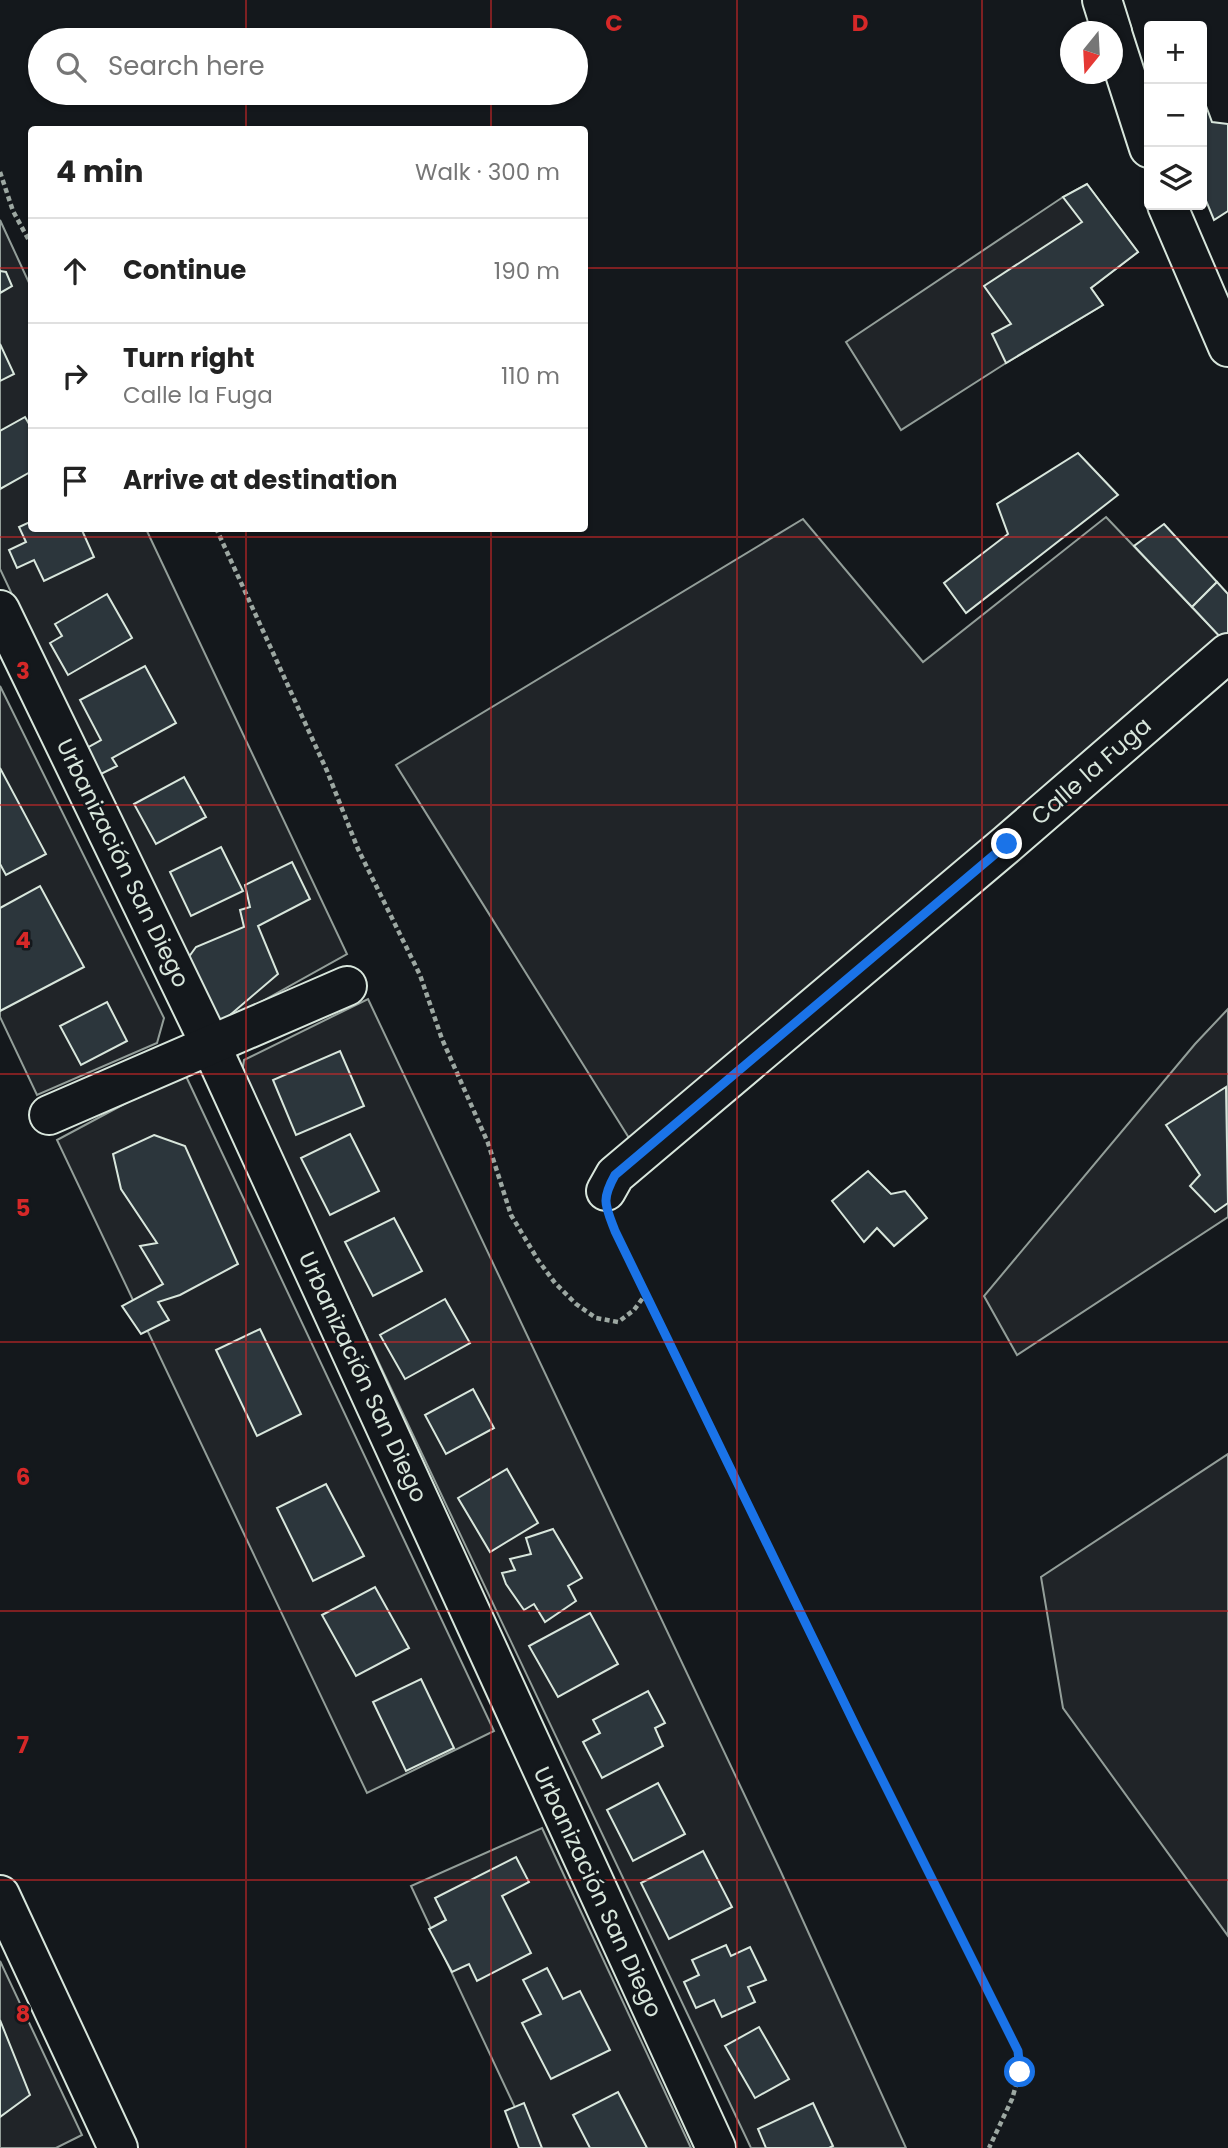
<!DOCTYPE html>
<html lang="en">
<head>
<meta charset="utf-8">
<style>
  :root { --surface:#fff; --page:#f6f6f6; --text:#222; --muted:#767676; --line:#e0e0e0 }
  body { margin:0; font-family:Poppins,sans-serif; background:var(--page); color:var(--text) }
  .controls { position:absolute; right:21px; top:21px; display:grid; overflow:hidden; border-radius:7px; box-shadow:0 2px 5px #0004 }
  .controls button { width:63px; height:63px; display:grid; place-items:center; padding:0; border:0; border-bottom:2px solid var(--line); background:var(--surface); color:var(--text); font:35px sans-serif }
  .compass { position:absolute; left:1060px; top:21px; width:63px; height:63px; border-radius:50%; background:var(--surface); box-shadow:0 2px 5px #0004; rotate:198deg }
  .stop { position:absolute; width:21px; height:21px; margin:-16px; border:5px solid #1a73e8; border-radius:50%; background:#fff }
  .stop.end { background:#1a73e8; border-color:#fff; box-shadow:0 2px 7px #0008 }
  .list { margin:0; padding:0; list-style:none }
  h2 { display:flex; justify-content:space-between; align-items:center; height:91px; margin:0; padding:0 28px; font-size:30px }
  h2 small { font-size:23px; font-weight:400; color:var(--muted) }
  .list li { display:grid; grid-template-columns:46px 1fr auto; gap:21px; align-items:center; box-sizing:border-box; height:105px; padding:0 28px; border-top:2px solid var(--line) }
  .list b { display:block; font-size:26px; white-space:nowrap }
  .list p { margin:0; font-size:23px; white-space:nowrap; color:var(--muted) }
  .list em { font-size:23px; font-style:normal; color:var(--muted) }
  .icon { flex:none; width:38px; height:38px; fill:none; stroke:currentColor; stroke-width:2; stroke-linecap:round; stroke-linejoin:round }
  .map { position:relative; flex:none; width:1228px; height:2148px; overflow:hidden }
  .search { position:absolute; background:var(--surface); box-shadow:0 2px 5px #0004; left:28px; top:28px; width:560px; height:77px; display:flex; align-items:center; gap:18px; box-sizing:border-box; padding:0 24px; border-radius:38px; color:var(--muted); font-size:26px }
  .panel { position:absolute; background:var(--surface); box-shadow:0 2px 5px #0004; left:28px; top:126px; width:560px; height:406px; border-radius:7px }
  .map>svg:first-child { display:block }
</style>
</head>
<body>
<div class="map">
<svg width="1228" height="2148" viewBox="0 0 1228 2148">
  <rect width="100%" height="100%" fill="#14181c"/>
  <g fill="#202428" stroke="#939e99" stroke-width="2">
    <polygon points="1087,184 1138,252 1091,288 1103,305 1006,363 901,430 846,342 1063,197"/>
    <polygon points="0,220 31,287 32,528 146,529 347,954 216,1027 0,569"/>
    <polygon points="1106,517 1228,645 639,1154 396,765 803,519 923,662"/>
    <polygon points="0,686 164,1018 157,1043 37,1095 0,1017"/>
    <polygon points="368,999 781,1872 906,2148 751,2148 242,1074 244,1060"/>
    <polygon points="1228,1009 1228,1217 1017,1355 984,1296 1195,1044"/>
    <polygon points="184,1072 494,1731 367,1793 57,1140"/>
    <polygon points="1228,1454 1228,1936 1063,1708 1041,1577"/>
    <polygon points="542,1828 691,2148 534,2148 411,1886"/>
    <polygon points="0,1961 82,2135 56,2148 0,2148"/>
  </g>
  <g fill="#2c363c" stroke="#d8e6dc" stroke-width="2">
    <polygon points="1202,95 1212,122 1228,124 1228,211 1214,220 1202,191"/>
    <polygon points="1087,184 1138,252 1091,288 1103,305 1006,363 992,334 1011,324 984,286 1082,222 1063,197"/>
    <polygon points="0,271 6,272 12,286 0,293"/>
    <polygon points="0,344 14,374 0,381"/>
    <polygon points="25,417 32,429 32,471 0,489 0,431"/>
    <polygon points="1078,453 1118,495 966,613 944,583 1008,534 997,504"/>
    <polygon points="32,521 32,528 81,528 94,557 44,581 34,560 17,568 9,550 26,542 19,527"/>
    <polygon points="1164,524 1217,582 1192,607 1134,546"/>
    <polygon points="1217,582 1228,594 1228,636 1223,640 1192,607"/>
    <polygon points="107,594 132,638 68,675 50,643 62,636 55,624"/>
    <polygon points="145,666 176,723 112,758 117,766 101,774 87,748 101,740 80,700"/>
    <polygon points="0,768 46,854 6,875 0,864"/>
    <polygon points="184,777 206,817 156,844 134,804"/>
    <polygon points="221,847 243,891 191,916 170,872"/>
    <polygon points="292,862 310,899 258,926 278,974 216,1027 183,965 196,947 244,927 240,910 250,907 245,885"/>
    <polygon points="40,886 84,967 0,1011 0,908"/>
    <polygon points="107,1002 127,1041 81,1065 60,1026"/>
    <polygon points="340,1051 364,1106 296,1135 273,1080"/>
    <polygon points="1226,1087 1228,1203 1215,1212 1190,1186 1200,1175 1166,1125"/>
    <polygon points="350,1134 379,1191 330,1215 301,1158"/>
    <polygon points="154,1135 185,1146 238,1264 180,1295 158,1302 169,1320 141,1334 122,1306 163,1284 140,1246 157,1243 121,1189 113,1154"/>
    <polygon points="868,1171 891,1194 905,1191 927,1218 894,1246 877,1228 864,1242 832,1201"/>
    <polygon points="394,1218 422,1271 373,1296 345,1242"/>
    <polygon points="445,1299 470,1343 405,1379 380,1335"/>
    <polygon points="260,1329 301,1414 257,1436 216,1350"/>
    <polygon points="473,1389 494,1428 446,1454 425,1415"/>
    <polygon points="507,1469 538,1523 490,1552 458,1498"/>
    <polygon points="326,1484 364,1556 313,1581 277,1508"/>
    <polygon points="553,1529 582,1578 568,1586 576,1601 545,1622 534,1604 524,1610 506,1584 502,1573 515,1570 510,1559 531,1554 526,1538"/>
    <polygon points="375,1587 409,1648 356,1676 322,1615"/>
    <polygon points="590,1613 618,1664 558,1697 529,1646"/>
    <polygon points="421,1679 454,1748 406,1771 373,1702"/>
    <polygon points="648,1691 665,1723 655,1728 663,1746 602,1778 583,1742 600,1733 593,1720"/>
    <polygon points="658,1783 685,1834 633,1861 607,1810"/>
    <polygon points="703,1851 732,1907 669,1939 641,1883"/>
    <polygon points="516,1857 529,1882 502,1896 531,1953 477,1981 469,1964 452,1972 429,1929 446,1920 435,1898"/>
    <polygon points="726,1945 731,1956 750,1947 766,1980 748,1987 755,2002 722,2017 714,2000 696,2008 684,1982 699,1975 692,1960"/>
    <polygon points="547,1968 563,1999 580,1991 610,2050 551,2079 522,2023 541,2014 523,1980"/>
    <polygon points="0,2020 30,2095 0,2117"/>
    <polygon points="759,2027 789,2079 755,2098 725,2046"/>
    <polygon points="618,2092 647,2148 590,2148 573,2115"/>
    <polygon points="524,2103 542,2148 519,2148 505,2111"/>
    <polygon points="813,2103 833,2146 829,2148 766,2148 758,2129"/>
  </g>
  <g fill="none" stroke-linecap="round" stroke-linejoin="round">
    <defs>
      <g id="minor">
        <polyline points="1102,0 1112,32"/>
        <polyline points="1112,33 1149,148"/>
        <polyline points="1167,205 1228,347"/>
        <polyline points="0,610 211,1046 716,2148"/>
        <polyline points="49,1115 347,986"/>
        <polyline points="606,1191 615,1175 1007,844 1228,653"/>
        <polyline points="0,1895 118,2148"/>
      </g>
    </defs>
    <use href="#minor" stroke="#d8e6dc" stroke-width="42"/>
    <g stroke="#9da8a2" stroke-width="4.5" stroke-dasharray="5 3.5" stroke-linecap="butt">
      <polyline points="0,172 13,211 32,246"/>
      <polyline points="216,528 327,771 358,849 420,975 442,1039 488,1143 511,1215 538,1260 555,1283 576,1304 596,1318 618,1322 634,1310 645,1295"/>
      <polyline points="612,1225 858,1731 1018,2051 1020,2072 1012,2099 989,2148"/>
    </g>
    <use href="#minor" stroke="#14181c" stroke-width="38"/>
  </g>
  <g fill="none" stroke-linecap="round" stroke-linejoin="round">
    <path stroke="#1a73e8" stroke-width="9" d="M 1007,844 L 615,1175 C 601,1200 605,1205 615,1231 L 858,1731 L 1018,2051 L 1020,2072"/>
  </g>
  <path fill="none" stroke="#d62828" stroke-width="2" stroke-opacity="0.55" d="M 246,0 L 246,40M 491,0 L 491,40M 737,0 L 737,2148M 982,0 L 982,2148M 246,93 L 246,130M 491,93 L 491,130M 0,268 L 32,268M 584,268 L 1228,268M 246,528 L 246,2148M 491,528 L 491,2148M 0,537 L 1228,537M 0,805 L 1228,805M 0,1074 L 1228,1074M 0,1342 L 1228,1342M 0,1611 L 1228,1611M 0,1880 L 1228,1880"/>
  <g text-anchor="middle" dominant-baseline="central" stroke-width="5" stroke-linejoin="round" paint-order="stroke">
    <g font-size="23" fill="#d8e6dc" stroke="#14181c">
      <text transform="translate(1091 771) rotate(-41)">Calle la Fuga</text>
      <text transform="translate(123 863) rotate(64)">Urbanización San Diego</text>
      <text transform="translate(363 1377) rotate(65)">Urbanización San Diego</text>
      <text transform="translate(598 1892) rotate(65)">Urbanización San Diego</text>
    </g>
  </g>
  <g font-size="23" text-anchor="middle" font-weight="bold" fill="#d62828" stroke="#14181c" stroke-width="5" stroke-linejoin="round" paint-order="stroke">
    <text x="614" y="31">C</text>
    <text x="860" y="31">D</text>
    <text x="23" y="679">3</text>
    <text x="23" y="948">4</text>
    <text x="23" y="1216">5</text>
    <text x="23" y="1485">6</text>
    <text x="23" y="1753">7</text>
    <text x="23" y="2022">8</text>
  </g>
</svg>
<div class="controls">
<button>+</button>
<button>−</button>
<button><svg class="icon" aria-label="layers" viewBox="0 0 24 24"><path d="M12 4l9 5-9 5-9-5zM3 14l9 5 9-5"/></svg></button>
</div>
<svg class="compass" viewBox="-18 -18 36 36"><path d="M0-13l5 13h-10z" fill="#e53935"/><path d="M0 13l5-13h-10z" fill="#767676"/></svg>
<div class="stop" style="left:1020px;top:2072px"></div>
<div class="stop end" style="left:1007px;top:844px"></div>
<div class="search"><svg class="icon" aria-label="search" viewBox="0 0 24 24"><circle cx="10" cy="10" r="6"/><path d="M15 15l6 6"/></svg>Search here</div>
<section class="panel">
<h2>4 min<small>Walk · 300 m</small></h2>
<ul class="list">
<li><svg class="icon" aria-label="ahead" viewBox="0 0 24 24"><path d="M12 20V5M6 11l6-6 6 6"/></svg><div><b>Continue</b></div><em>190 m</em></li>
<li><svg class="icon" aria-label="right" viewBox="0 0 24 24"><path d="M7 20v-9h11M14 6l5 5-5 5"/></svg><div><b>Turn right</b><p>Calle la Fuga</p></div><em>110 m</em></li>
<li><svg class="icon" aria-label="arrive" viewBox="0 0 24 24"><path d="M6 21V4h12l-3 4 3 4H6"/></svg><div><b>Arrive at destination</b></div></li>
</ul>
</section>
</div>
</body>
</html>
